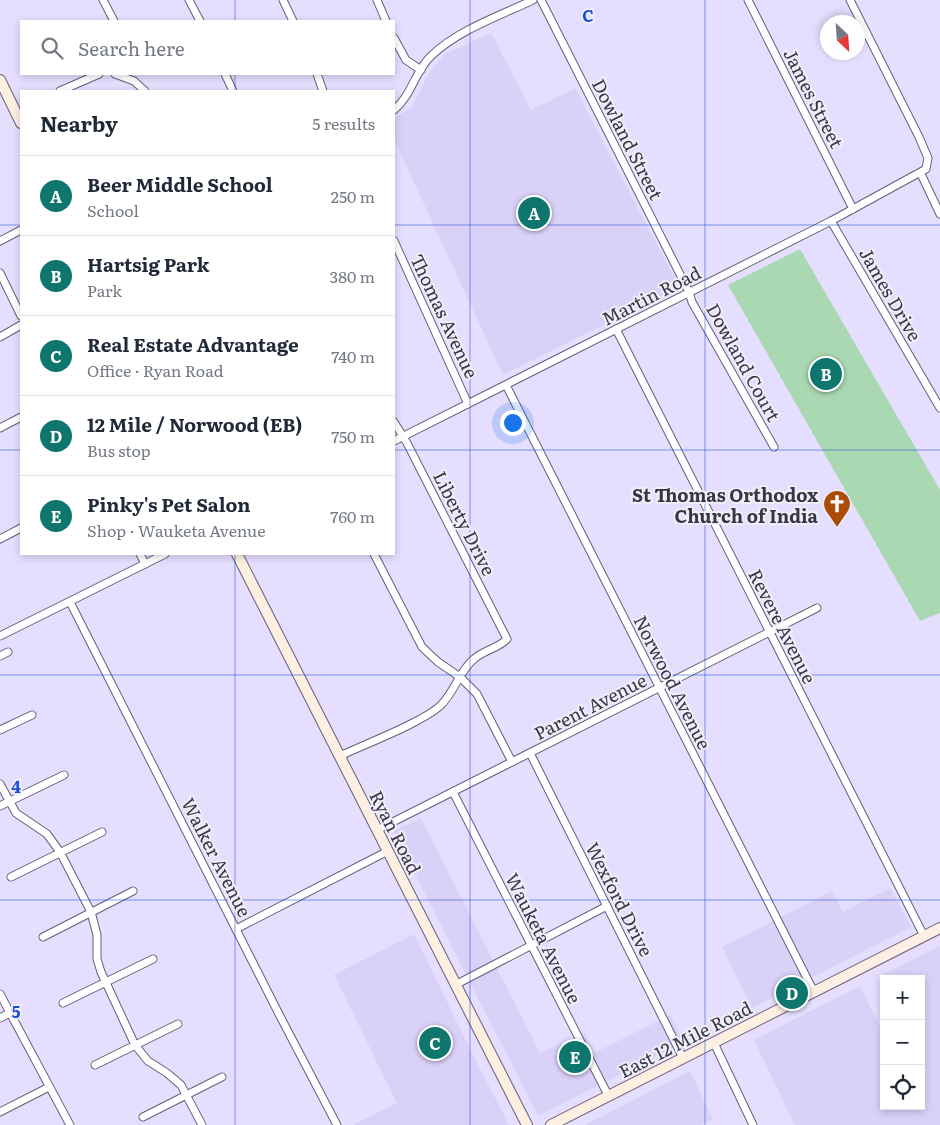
<!DOCTYPE html>
<html lang="en">
<head>
<meta charset="utf-8">
<style>
  :root { --surface:#fff; --page:#f2f2f3; --text:#1f2937; --muted:#747a83; --line:#e0e1e3; --accent:#0f766e }
  body { margin:0; font-family:Literata,serif; background:var(--page); color:var(--text) }
  .controls { position:absolute; right:15px; bottom:15px; display:grid; overflow:hidden; border-radius:0px; box-shadow:0 2px 8px #0003 }
  .controls button { width:45px; height:45px; display:grid; place-items:center; padding:0; border:0; border-bottom:1px solid var(--line); background:var(--surface); color:var(--text); font:25px sans-serif }
  .compass { position:absolute; left:820px; top:15px; width:45px; height:45px; border-radius:50%; background:var(--surface); box-shadow:0 2px 8px #0003; rotate:155deg }
  .you { position:absolute; left:512px; top:422px; width:18px; height:18px; margin:-12px; border:4px solid #fff; border-radius:50%; background:#1a73e8; box-shadow:0 0 0 8px #1a73e833 }
  .badge { display:grid; place-items:center; width:32px; height:32px; border-radius:50%; background:var(--accent); color:#fff; font-size:16px; font-weight:700 }
  .pin { position:absolute; translate:-50% -50%; border:2px solid #fff; box-shadow:0 1px 5px #0006 }
  .list { margin:0; padding:0; list-style:none }
  h2 { display:flex; justify-content:space-between; align-items:center; height:65px; margin:0; padding:0 20px; font-size:21px }
  h2 small { font-size:16px; font-weight:400; color:var(--muted) }
  .list li { display:grid; grid-template-columns:32px 1fr auto; gap:15px; align-items:center; box-sizing:border-box; height:80px; padding:0 20px; border-top:1px solid var(--line) }
  .list b { display:block; font-size:19px; white-space:nowrap }
  .list p { margin:0; font-size:16px; white-space:nowrap; color:var(--muted) }
  .list em { font-size:16px; font-style:normal; color:var(--muted) }
  .icon { flex:none; width:28px; height:28px; fill:none; stroke:currentColor; stroke-width:2; stroke-linecap:round; stroke-linejoin:round }
  .map { position:relative; flex:none; width:940px; height:1125px; overflow:hidden }
  .search { position:absolute; background:var(--surface); box-shadow:0 2px 8px #0003; left:20px; top:20px; width:375px; height:55px; display:flex; align-items:center; gap:12px; box-sizing:border-box; padding:0 18px; border-radius:0px; color:var(--muted); font-size:19px }
  .panel { position:absolute; background:var(--surface); box-shadow:0 2px 8px #0003; left:20px; top:90px; width:375px; height:465px; border-radius:0px }
  .map>svg:first-child { display:block }
</style>
</head>
<body>
<div class="map">
<svg width="940" height="1125" viewBox="0 0 940 1125">
  <rect width="100%" height="100%" fill="#e5defe"/>
  <g fill="#dad1f8">
    <polygon points="491,33 531,110 575,88 679,287 503,375 394,139 394,119 412,107 429,73 445,54"/>
    <polygon points="421,818 540,1053 585,1033 594,1053 670,1015 684,1042 538,1116 393,831"/>
    <polygon points="890,888 911,927 752,1008 722,947 832,891 843,912"/>
    <polygon points="414,934 470,1049 509,1125 353,1125 397,1103 334,975"/>
    <polygon points="940,946 940,1125 795,1125 754,1040 860,986 884,1034 884,1106 921,1106 921,979 884,979 884,983 880,976"/>
    <polygon points="690,1071 713,1119 701,1125 585,1125"/>
  </g>
  <polygon fill="#aad8b2" points="800,249 940,490 940,613 920,621 728,285"/>
  <g fill="none" stroke-linecap="round" stroke-linejoin="round">
    <defs>
      <g id="street">
        <polyline points="103,0 114,21"/>
        <polyline points="189,0 200,21"/>
        <polyline points="283,0 293,21"/>
        <polyline points="377,0 386,21"/>
        <polyline points="541,0 689,292 692,302 774,447"/>
        <polyline points="748,0 853,209"/>
        <polyline points="394,38 406,60 421,70"/>
        <polyline points="115,74 134,81 145,91"/>
        <polyline points="225,74 233,91"/>
        <polyline points="317,74 323,91"/>
        <polyline points="60,91 99,74"/>
        <path d="M 394,110 C 412,95 415,71 431,56 C 458,30 499,16 533,0"/>
        <polyline points="921,174 940,214"/>
        <polyline points="831,221 940,408"/>
        <polyline points="0,241 21,230"/>
        <polyline points="394,241 468,404"/>
        <polyline points="0,273 21,316"/>
        <polyline points="616,329 924,936"/>
        <polyline points="0,337 21,325"/>
        <polyline points="506,385 814,992"/>
        <polyline points="0,428 21,417"/>
        <polyline points="394,441 831,221 926,169 928,158 919,137 850,0"/>
        <polyline points="0,539 21,528"/>
        <polyline points="140,554 145,564"/>
        <polyline points="374,554 422,647 438,662 460,677 477,694 512,762"/>
        <polyline points="70,602 281,1018 337,1125"/>
        <polyline points="0,636 165,554"/>
        <polyline points="0,656 8,652"/>
        <polyline points="0,730 32,715"/>
        <polyline points="530,753 683,1058"/>
        <path d="M 340,756 C 365,744 421,723 440,706 C 455,692 459,671 474,659 C 484,650 499,648 507,639 L 407,443 L 394,422"/>
        <polyline points="0,784 16,813 47,834 60,852 91,912 97,935 97,959 101,972 135,1045 148,1061 167,1073 181,1085 202,1125"/>
        <polyline points="453,792 609,1097"/>
        <polyline points="0,806 64,775"/>
        <polyline points="377,830 817,608"/>
        <polyline points="11,877 102,832"/>
        <polyline points="236,929 388,851"/>
        <polyline points="43,937 133,891"/>
        <polyline points="455,985 607,906"/>
        <polyline points="0,994 70,1125"/>
        <polyline points="63,1003 153,959"/>
        <polyline points="0,1018 10,1013"/>
        <polyline points="714,1043 753,1125"/>
        <polyline points="95,1065 178,1024"/>
        <polyline points="0,1112 49,1087"/>
        <polyline points="143,1117 222,1077"/>
      </g>
      <g id="secondary">
        <polyline points="0,80 21,123"/>
        <polyline points="237,554 527,1125"/>
        <polyline points="551,1125 940,928"/>
      </g>
    </defs>
    <use href="#street" stroke="#655e7a" stroke-width="9"/>
    <use href="#secondary" stroke="#655e7a" stroke-width="12"/>
    <use href="#street" stroke="#fff" stroke-width="7"/>
    <use href="#secondary" stroke="#fdefe2" stroke-width="10"/>
  </g>
  <path fill="none" stroke="#1d4ed8" stroke-width="1" stroke-opacity="0.55" d="M 235,0 L 235,21M 470,0 L 470,1125M 705,0 L 705,1125M 235,74 L 235,91M 0,225 L 21,225M 394,225 L 940,225M 0,450 L 21,450M 394,450 L 940,450M 235,554 L 235,1125M 0,675 L 940,675M 0,900 L 940,900"/>
  <defs>
    <symbol id="church-pin" viewBox="-11 -11 22 30"><path d="M0 17L-7.5 6A9.5 9.5 0 1 1 7.5 6Z" fill="#ac4b06" stroke="#f1eefb"/><path d="M-1.2-6h2.4v3.5h3.3v2.4h-3.3V6h-2.4V-.1h-3.3v-2.4h3.3Z" fill="#fff"/></symbol>
  </defs>
  <g fill-rule="evenodd">
    <use href="#church-pin" x="821" y="488" width="32" height="43"/>
  </g>
  <g text-anchor="middle" dominant-baseline="central" stroke-width="4" stroke-linejoin="round" paint-order="stroke">
    <g font-size="18" fill="#393642" stroke="#f1eefb">
      <text transform="translate(814 98) rotate(63)">James Street</text>
      <text transform="translate(628 139) rotate(63)">Dowland Street</text>
      <text transform="translate(891 294) rotate(60)">James Drive</text>
      <text transform="translate(651 295) rotate(-27)">Martin Road</text>
      <text transform="translate(445 316) rotate(65)">Thomas Avenue</text>
      <text transform="translate(744 362) rotate(61)">Dowland Court</text>
      <text transform="translate(465 523) rotate(63)">Liberty Drive</text>
      <text transform="translate(783 626) rotate(63)">Revere Avenue</text>
      <text transform="translate(673 682) rotate(63)">Norwood Avenue</text>
      <text transform="translate(590 706) rotate(-27)">Parent Avenue</text>
      <text transform="translate(396 832) rotate(63)">Ryan Road</text>
      <text transform="translate(217 857) rotate(63)">Walker Avenue</text>
      <text transform="translate(620 899) rotate(63)">Wexford Drive</text>
      <text transform="translate(544 938) rotate(63)">Wauketa Avenue</text>
      <text transform="translate(685 1039) rotate(-27)">East 12 Mile Road</text>
    </g>
    <g font-size="18" font-weight="bold" fill="#393642" stroke="#f1eefb" text-anchor="end">
      <text x="818" y="494">St Thomas Orthodox<tspan x="818" dy="21">Church of India</tspan></text>
    </g>
  </g>
  <g font-size="16" text-anchor="middle" font-weight="bold" fill="#1d4ed8" stroke="#f1eefb" stroke-width="4" stroke-linejoin="round" paint-order="stroke">
    <text x="588" y="22">C</text>
    <text x="16" y="793">4</text>
    <text x="16" y="1018">5</text>
  </g>
</svg>
<div class="controls">
<button>+</button>
<button>−</button>
<button><svg class="icon" aria-label="locate" viewBox="0 0 24 24"><circle cx="12" cy="12" r="6"/><path d="M12 2v4M12 18v4M2 12h4M18 12h4"/></svg></button>
</div>
<svg class="compass" viewBox="-18 -18 36 36"><path d="M0-13l5 13h-10z" fill="#e53935"/><path d="M0 13l5-13h-10z" fill="#747a83"/></svg>
<div class="you"></div>
<div class="pin badge" style="left:534px;top:213px">A</div>
<div class="pin badge" style="left:826px;top:374px">B</div>
<div class="pin badge" style="left:435px;top:1043px">C</div>
<div class="pin badge" style="left:792px;top:993px">D</div>
<div class="pin badge" style="left:575px;top:1057px">E</div>
<div class="search"><svg class="icon" aria-label="search" viewBox="0 0 24 24"><circle cx="10" cy="10" r="6"/><path d="M15 15l6 6"/></svg>Search here</div>
<section class="panel">
<h2>Nearby<small>5 results</small></h2>
<ul class="list">
<li><span class="badge">A</span><div><b>Beer Middle School</b><p>School</p></div><em>250 m</em></li>
<li><span class="badge">B</span><div><b>Hartsig Park</b><p>Park</p></div><em>380 m</em></li>
<li><span class="badge">C</span><div><b>Real Estate Advantage</b><p>Office · Ryan Road</p></div><em>740 m</em></li>
<li><span class="badge">D</span><div><b>12 Mile / Norwood (EB)</b><p>Bus stop</p></div><em>750 m</em></li>
<li><span class="badge">E</span><div><b>Pinky's Pet Salon</b><p>Shop · Wauketa Avenue</p></div><em>760 m</em></li>
</ul>
</section>
</div>
</body>
</html>
